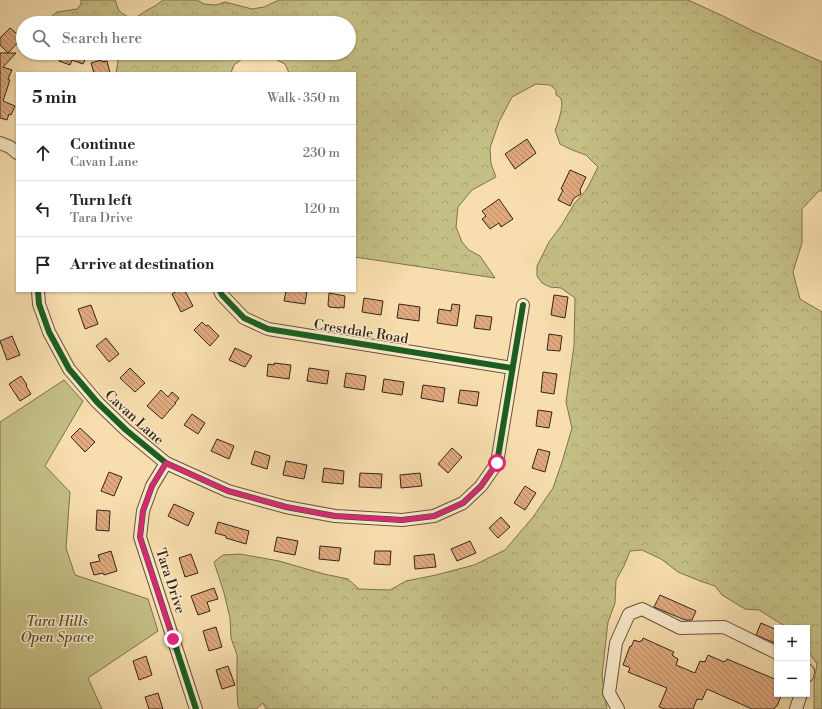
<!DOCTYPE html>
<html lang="en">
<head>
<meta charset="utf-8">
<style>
  :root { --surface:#fff; --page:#f2f2f2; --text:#222; --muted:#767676; --line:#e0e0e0 }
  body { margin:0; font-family:"Libre Bodoni",serif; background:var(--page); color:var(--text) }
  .controls { position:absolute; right:12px; bottom:12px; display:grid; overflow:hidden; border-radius:0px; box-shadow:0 1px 3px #0004 }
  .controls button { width:36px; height:36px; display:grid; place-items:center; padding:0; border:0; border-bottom:1px solid var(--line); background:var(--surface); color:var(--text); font:20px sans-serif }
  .stop { position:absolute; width:12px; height:12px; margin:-9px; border:3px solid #db2777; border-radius:50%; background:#fff }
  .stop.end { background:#db2777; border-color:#fff; box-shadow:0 1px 4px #0008 }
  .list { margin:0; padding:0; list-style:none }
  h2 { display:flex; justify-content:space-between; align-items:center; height:52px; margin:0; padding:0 16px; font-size:17px }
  h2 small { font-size:13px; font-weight:400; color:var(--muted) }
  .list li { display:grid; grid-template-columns:26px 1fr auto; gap:12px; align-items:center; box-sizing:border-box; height:56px; padding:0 16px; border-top:1px solid var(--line) }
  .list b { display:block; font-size:15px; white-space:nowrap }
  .list p { margin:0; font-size:13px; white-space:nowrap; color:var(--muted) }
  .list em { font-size:13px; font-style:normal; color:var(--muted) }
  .icon { flex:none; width:22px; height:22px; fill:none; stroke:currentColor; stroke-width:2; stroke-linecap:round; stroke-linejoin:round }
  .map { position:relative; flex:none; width:822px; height:709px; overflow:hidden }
  .search { position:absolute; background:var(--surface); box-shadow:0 1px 3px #0004; left:16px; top:16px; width:340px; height:44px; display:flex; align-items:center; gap:10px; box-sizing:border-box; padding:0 14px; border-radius:22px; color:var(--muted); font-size:15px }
  .panel { position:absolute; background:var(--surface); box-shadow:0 1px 3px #0004; left:16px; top:72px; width:340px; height:220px; border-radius:0px }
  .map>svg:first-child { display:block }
</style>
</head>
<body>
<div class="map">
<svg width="822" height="709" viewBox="0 0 822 709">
  <defs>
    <pattern id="forest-crowns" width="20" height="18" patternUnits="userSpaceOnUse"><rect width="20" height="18" fill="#c4bf85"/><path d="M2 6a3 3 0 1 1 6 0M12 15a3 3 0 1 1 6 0" fill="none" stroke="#a9a472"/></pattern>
    <pattern id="building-back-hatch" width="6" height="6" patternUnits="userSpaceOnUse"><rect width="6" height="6" fill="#e0aa7e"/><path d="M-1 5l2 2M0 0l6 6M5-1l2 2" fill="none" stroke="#b68a66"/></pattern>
  </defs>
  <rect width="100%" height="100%" fill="#f8deae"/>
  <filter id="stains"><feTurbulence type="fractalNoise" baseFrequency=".005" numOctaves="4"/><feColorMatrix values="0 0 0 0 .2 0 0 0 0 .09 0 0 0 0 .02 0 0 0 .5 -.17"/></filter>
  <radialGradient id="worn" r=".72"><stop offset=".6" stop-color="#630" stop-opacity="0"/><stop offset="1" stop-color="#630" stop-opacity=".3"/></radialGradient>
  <path fill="url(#forest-crowns)" stroke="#7d7250" d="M 81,0 L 115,0 L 119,11 L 128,17 L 135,18 L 149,9 L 155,6 L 163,0 L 197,0 L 204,4 L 216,5 L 225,2 L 252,9 L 264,7 L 279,0 L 688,0 L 723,16 L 753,31 L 822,62 L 822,191 L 819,191 L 802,209 L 802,243 L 793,272 L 800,299 L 822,312 L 822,709 L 814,709 L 814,681 L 817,664 L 807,650 L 807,628 L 788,628 L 759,610 L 745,609 L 722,595 L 715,586 L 700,581 L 678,572 L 661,559 L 642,550 L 630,551 L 624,566 L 616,580 L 615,603 L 608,622 L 602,676 L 607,709 L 266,709 L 263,703 L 256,709 L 240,709 L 238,707 L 237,691 L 237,655 L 231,638 L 230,618 L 224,593 L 214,562 L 223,555 L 240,554 L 279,561 L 324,574 L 348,579 L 359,589 L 390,590 L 406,581 L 436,575 L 474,565 L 505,550 L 533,517 L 553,488 L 562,462 L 572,428 L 566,402 L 574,346 L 575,298 L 561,288 L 550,287 L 542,283 L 537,276 L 537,266 L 549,242 L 561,226 L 574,204 L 587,189 L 598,167 L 586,155 L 572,150 L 560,144 L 555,130 C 558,124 564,105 561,99 C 560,97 558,96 556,95 L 556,90 L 550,85 L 536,84 L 512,97 L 499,122 L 490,148 L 491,164 L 496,177 L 472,190 L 458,207 L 456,227 L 462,242 L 469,250 L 480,256 L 495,278 L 355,257 L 355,73 L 289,73 L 285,64 L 275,59 L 264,54 L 246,56 L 234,65 L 231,73 L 116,73 L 119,55 L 118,53 L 349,53 L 349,23 L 52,23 L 51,17 L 57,12 L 77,9 L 81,4 Z"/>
  <polygon fill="#c4bf85" stroke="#7d7250" points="64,380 83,401 45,466 70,492 66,548 75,575 148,599 158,631 88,678 102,709 0,709 0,422"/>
  <g fill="url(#building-back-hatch)" stroke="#36241b">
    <polygon points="10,28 22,38 8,53 0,45 0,38"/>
    <polygon points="0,53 16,53 3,67 12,70 8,79 10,80 9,82 9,83 3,101 15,106 11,115 9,114 7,120 0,118"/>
    <polygon points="55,53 88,53 83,64 72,60 70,65 59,61 61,56 55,54"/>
    <polygon points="101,60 102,62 107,61 110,73 94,73 91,63"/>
    <polygon points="527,139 536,153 515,169 505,154"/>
    <polygon points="570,170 586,177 580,190 581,194 574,198 570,206 558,200 563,190 561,189"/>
    <polygon points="499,199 513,219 501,227 499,223 490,229 482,219 486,216 482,211"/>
    <polygon points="177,291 185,291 193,306 181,312 172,294"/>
    <polygon points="286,291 307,291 305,304 284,301"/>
    <polygon points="329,293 345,296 344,308 340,307 340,308 329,307 328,305"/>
    <polygon points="554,295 568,297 565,318 551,315"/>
    <polygon points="364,298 383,301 381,315 362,312"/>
    <polygon points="399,304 420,307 419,321 397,318"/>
    <polygon points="452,304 460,305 457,326 437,323 439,309 451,311"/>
    <polygon points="91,305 98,324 85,329 78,309"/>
    <polygon points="476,315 492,317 490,330 474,328"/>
    <polygon points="202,322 206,326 208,325 219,336 210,346 194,330"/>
    <polygon points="549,334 562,336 560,351 547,350"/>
    <polygon points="12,336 20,355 7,360 0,341"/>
    <polygon points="106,338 119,354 109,362 96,346"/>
    <polygon points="235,348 252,356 245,367 229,360"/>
    <polygon points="274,363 291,365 289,379 267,376 268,364 274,365"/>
    <polygon points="130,368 145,383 135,392 120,378"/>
    <polygon points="309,368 329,371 327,384 307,381"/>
    <polygon points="543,372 557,374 554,394 541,392"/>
    <polygon points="346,373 366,376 364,390 344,387"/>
    <polygon points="21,376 27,385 26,386 31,394 20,401 9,384"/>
    <polygon points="384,379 404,382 402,395 382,392"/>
    <polygon points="423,385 445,388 443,402 421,398"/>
    <polygon points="161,390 168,397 172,392 179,398 175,403 176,403 162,419 147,406"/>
    <polygon points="460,390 479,392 477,406 458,403"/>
    <polygon points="538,410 552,412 549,428 536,426"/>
    <polygon points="192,414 205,423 198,434 184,425"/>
    <polygon points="80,428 95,442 85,452 71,437"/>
    <polygon points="217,439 234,446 229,459 211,451"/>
    <polygon points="452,448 462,457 448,473 438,464"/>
    <polygon points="538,449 550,452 545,472 532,468"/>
    <polygon points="255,451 270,456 267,469 251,464"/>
    <polygon points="286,461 307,465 304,479 283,475"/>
    <polygon points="324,468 344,471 343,484 322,482"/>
    <polygon points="109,472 122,477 114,496 101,491"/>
    <polygon points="360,473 382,474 381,488 359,487"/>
    <polygon points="420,473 422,486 401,488 400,475"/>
    <polygon points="525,486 536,493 525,510 514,503"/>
    <polygon points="174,504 194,513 188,526 168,516"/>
    <polygon points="97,510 110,511 109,531 96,530"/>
    <polygon points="501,517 510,527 498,538 489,528"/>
    <polygon points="218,522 249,531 246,544 226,538 226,536 215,533"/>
    <polygon points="277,537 298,541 295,555 274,551"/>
    <polygon points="470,541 476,553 457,561 451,549"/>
    <polygon points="320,546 341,548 339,561 319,559"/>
    <polygon points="111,551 117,571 104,575 103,573 94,575 90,563 100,561 98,555"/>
    <polygon points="375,551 391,551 390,565 374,564"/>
    <polygon points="191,554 198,573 185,577 179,558"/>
    <polygon points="434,554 436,567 415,569 414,556"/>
    <polygon points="214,588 218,599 207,602 210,611 198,615 191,596"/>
    <polygon points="660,595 696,611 692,620 685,620 654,607"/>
    <polygon points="761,623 777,630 777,644 756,635"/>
    <polygon points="216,627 222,647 209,651 203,631"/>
    <polygon points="643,638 674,652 672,655 673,655 673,656 678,659 676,665 695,673 700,661 703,662 704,661 705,662 708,655 724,662 725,661 726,661 727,659 777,680 777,694 782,694 777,706 776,706 774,709 752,709 707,689 702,700 699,699 698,700 697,699 693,709 665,709 659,707 667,688 628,672 630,669 629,668 629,667 623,665 630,646 631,647 634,640 640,642 640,641 642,641"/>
    <polygon points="146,656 152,675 139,680 133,661"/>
    <polygon points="228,666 235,685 222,689 216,670"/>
    <polygon points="158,693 163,709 149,709 145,697"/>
  </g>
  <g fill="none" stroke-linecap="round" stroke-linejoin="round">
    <defs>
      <g id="minor">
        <polyline points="0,143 10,147 17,153"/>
        <polyline points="38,291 39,304 49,332 69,369 97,402 126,430 166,463 228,491 286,507 335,516 402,520 434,516 463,503 481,486 497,463 523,305"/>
        <polyline points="220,291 222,295 244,318 268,329 512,368"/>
        <polyline points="166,463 152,486 143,511 140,537 196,709"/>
        <polyline points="807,670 808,671 807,676"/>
        <polyline points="618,709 609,693 616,643 629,614 642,609 680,628 724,627 777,653"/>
        <polyline points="796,709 801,694"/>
      </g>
    </defs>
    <use href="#minor" stroke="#665240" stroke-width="14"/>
    <use href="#minor" stroke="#faeaca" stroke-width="12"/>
    <defs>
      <g id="cycleway">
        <polyline points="38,291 39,304 49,332 69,369 97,402 126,430 166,463 228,491 286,507 335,516 402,520 434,516 463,503 481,486 497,463 523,305"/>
        <polyline points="220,291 222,295 244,318 268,329 512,368"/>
        <polyline points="166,463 152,486 143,511 140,537 196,709"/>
      </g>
    </defs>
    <use href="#cycleway" stroke="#faeaca" stroke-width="8"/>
    <use href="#cycleway" stroke="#1b5e20" stroke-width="6"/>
  </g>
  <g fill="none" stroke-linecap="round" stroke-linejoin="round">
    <polyline stroke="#db2777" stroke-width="5" points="173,639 140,537 143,511 152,486 166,463 228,491 286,507 335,516 402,520 434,516 463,503 481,486 497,463"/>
  </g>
  <g text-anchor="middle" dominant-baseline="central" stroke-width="3" stroke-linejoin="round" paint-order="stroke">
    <g font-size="14" fill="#36241b" stroke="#faeaca">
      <text transform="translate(361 332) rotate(9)">Crestdale Road</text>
      <text transform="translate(134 418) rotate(42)">Cavan Lane</text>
      <text transform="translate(170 581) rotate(72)">Tara Drive</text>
    </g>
    <g font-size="14" font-style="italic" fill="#5a4b36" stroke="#faeaca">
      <text x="57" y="622">Tara Hills<tspan x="57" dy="16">Open Space</tspan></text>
    </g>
  </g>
  <rect width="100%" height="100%" filter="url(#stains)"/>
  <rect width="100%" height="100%" fill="url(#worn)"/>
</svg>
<div class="controls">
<button>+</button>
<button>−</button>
</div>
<div class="stop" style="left:497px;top:463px"></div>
<div class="stop end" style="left:173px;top:639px"></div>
<div class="search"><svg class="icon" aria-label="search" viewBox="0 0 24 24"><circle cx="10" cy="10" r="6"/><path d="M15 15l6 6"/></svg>Search here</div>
<section class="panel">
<h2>5 min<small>Walk · 350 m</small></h2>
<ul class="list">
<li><svg class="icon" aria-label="ahead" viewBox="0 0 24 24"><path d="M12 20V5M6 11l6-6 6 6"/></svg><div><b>Continue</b><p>Cavan Lane</p></div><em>230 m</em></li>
<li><svg class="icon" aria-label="left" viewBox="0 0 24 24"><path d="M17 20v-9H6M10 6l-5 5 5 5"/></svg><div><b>Turn left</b><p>Tara Drive</p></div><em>120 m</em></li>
<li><svg class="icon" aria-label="arrive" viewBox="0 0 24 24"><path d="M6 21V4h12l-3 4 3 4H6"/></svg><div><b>Arrive at destination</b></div></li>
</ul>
</section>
</div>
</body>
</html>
